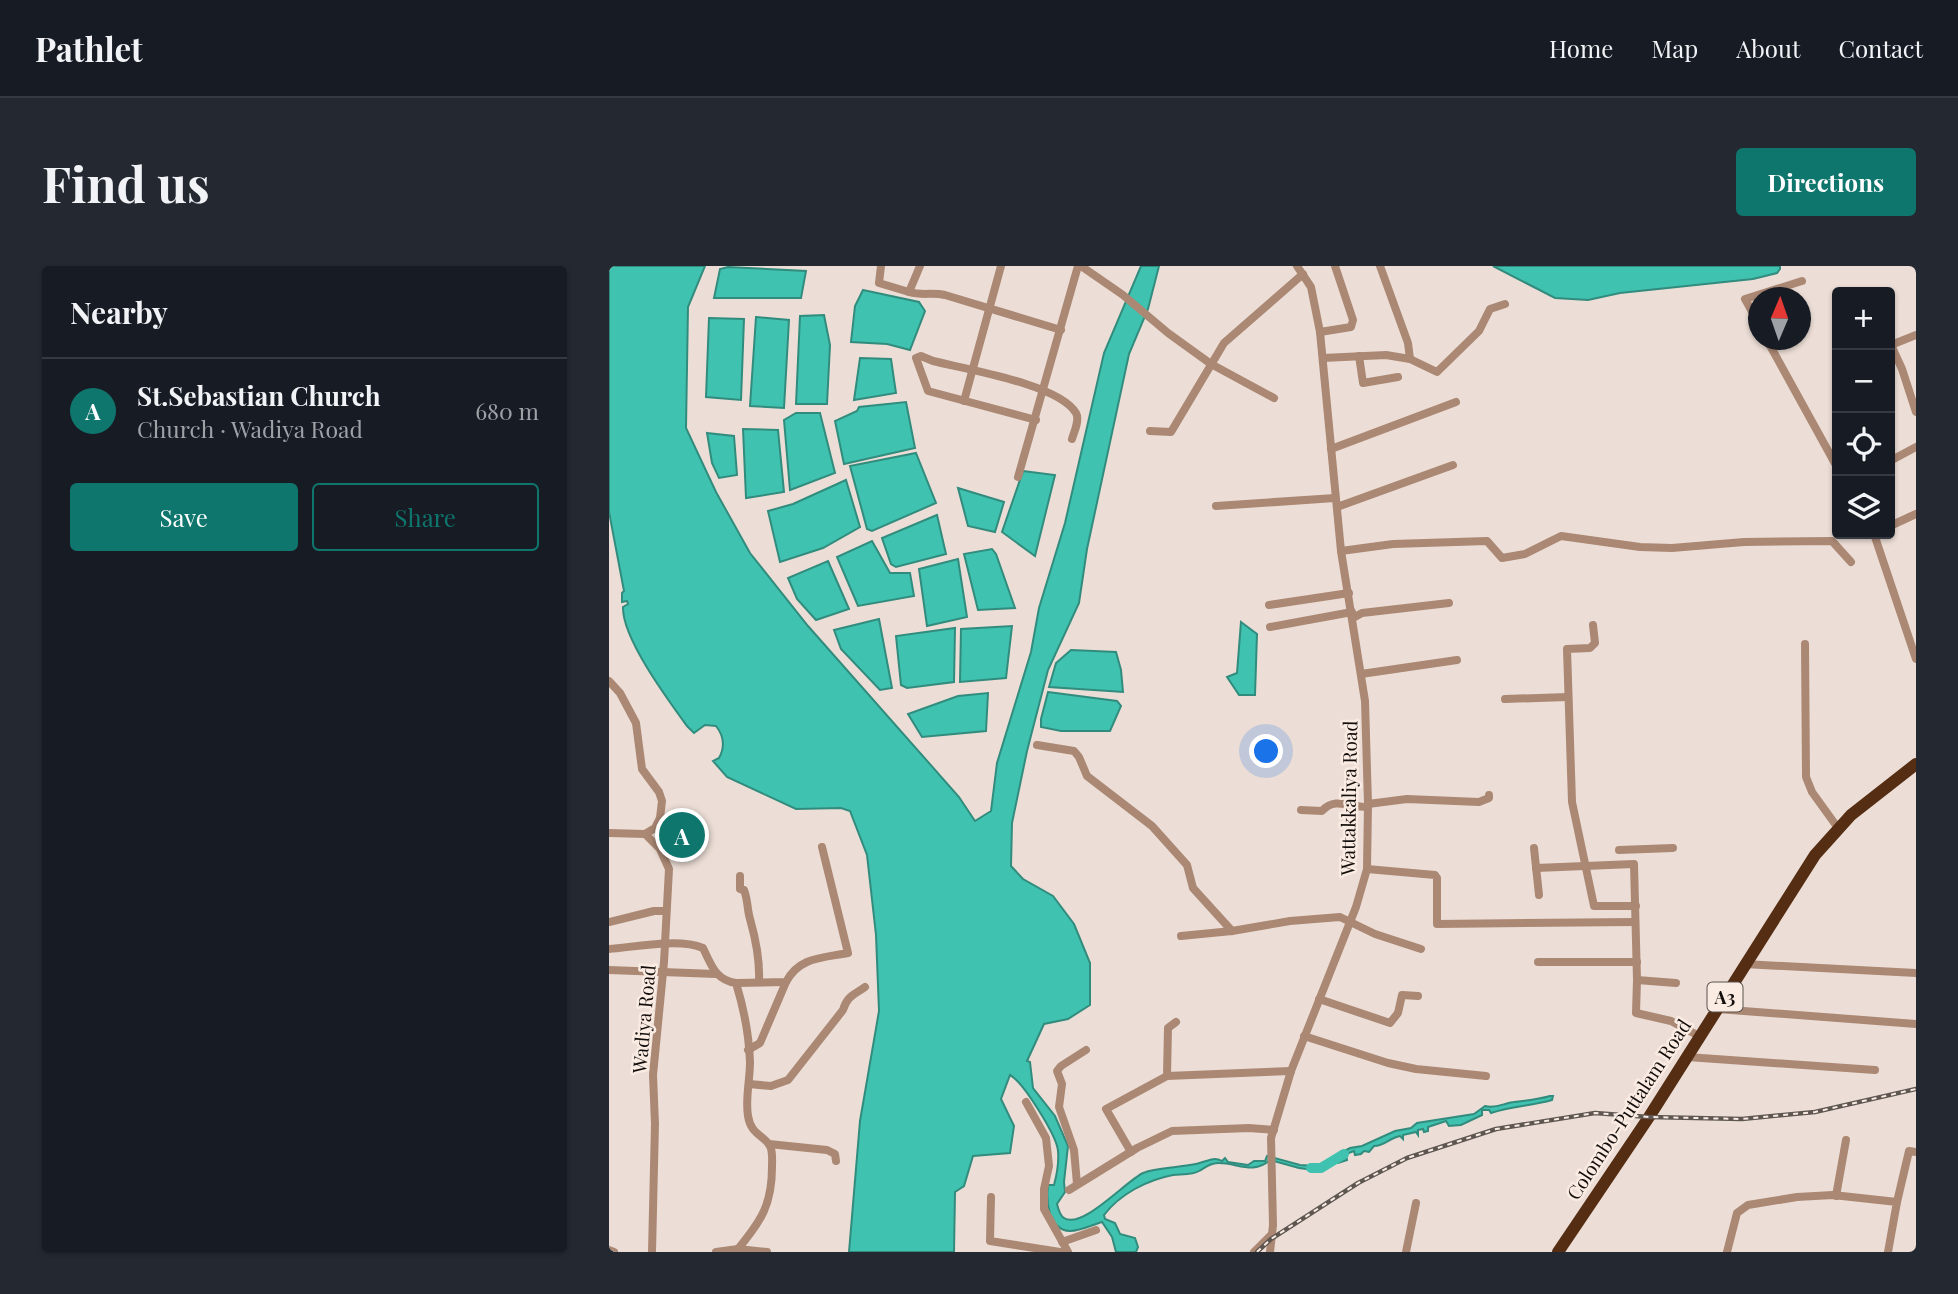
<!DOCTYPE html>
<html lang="en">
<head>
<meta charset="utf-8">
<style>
  :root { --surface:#171b24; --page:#242831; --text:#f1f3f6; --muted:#9ea1a6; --line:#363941; --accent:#0f766e }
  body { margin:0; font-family:"Playfair Display",serif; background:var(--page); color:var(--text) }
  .controls { position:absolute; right:21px; top:21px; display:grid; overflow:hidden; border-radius:7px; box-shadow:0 2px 5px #0004 }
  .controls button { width:63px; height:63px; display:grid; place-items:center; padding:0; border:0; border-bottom:2px solid var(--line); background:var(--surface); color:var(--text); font:35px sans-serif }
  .compass { position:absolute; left:1139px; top:21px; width:63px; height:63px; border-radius:50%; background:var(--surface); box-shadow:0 2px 5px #0004; rotate:2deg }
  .you { position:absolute; left:658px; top:486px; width:24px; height:24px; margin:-18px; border:5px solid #fff; border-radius:50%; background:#1a73e8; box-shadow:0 0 0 10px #1a73e833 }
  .badge { display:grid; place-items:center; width:46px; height:46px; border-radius:50%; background:var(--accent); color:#fff; font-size:23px; font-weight:700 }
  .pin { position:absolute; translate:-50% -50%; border:4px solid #fff; box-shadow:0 2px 7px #0006 }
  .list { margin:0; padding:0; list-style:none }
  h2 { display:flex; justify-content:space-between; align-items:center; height:91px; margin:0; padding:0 28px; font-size:30px }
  h2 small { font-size:23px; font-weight:400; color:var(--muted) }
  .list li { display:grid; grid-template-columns:46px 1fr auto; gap:21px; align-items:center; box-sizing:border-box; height:105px; padding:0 28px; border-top:2px solid var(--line) }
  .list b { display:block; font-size:26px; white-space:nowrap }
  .list p { margin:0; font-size:23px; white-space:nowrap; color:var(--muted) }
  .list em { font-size:23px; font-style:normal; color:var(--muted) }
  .actions { display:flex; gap:14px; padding:21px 28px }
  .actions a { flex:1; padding:16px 0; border:2px solid var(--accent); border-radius:7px; text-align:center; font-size:24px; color:var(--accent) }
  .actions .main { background:var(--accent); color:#fff }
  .icon { flex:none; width:38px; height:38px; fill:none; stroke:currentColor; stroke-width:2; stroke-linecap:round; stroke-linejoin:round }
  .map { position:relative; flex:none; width:1307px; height:986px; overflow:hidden; border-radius:7px }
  header { display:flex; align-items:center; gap:42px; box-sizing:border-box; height:98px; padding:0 35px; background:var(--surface); border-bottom:2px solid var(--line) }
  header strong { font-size:33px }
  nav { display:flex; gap:38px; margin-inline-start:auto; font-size:24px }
  .intro { display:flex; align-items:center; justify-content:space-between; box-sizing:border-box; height:168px; padding:0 42px }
  h1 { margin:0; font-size:49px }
  .button { padding:18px 32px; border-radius:7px; background:var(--accent); color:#fff; font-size:24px; font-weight:700 }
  main { display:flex; gap:42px; padding:0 42px }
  aside { flex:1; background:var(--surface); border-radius:7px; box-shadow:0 2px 5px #0004 }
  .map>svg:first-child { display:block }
</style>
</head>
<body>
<header>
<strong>Pathlet</strong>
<nav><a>Home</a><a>Map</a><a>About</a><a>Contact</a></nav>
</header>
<div class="intro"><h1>Find us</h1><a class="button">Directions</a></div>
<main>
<aside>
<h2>Nearby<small></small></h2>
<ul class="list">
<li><span class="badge">A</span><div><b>St.Sebastian Church</b><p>Church · Wadiya Road</p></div><em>680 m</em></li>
</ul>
<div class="actions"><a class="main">Save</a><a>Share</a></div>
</aside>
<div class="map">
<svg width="1307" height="986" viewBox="0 0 1307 986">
  <rect width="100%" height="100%" fill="#ecded6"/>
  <g fill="#3fc2af" stroke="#328c7e" stroke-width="2">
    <path d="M 0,0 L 96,0 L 79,41 L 77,162 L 107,226 L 141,287 L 199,360 L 350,531 L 366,555 L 382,545 L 388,497 L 422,386 L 430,342 L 456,257 L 495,87 L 532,0 L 550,0 L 539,43 L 520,88 L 478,283 L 470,337 L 439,404 L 418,485 L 403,557 L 402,600 L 414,613 L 444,630 L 465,658 L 481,697 L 481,739 L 459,753 L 435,758 L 418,795 L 421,796 L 424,822 L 446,850 L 459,880 L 455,916 L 456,926 L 448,938 C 449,942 451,950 455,952 C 473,964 517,915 534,907 C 544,902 574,901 587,898 C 597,896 604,890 613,895 L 616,892 L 619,896 L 639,899 L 645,895 L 656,895 L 658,890 L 691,899 L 708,900 L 741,882 L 753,880 L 786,865 L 802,862 L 808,857 L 865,848 L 876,840 C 887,843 895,837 905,836 C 919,834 927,834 941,830 L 944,830 L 943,834 C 922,840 903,840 882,847 L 880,844 L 873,844 L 873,849 L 852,859 L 840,860 L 837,855 L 819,861 L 819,865 L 815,866 L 814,863 L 809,864 L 809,869 L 807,866 L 794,869 L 794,873 L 791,870 C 780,872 776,880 765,880 L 760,886 L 755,885 L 752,888 L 746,889 L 745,885 L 737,888 L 738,894 L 729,897 L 719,894 L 711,905 L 690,902 L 661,894 C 644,909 629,897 610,897 C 601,897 597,901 590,905 C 584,909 572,908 564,909 C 538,914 511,928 495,949 L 496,953 L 506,957 L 511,968 L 526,972 L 529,981 L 527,986 L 507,986 L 503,971 L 493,956 C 483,959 471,965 461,965 C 439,964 437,935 439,919 L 445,919 C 448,908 450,896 449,885 C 448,870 414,816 401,809 L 392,833 L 405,860 L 401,887 L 364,890 L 355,920 L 346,926 L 345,986 L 240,986 L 251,855 L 270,745 L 267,669 L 258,589 L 241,545 L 232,542 L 187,543 L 118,511 L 104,495 L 110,492 C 116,481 115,470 107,460 L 96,459 L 85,467 L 78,460 C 59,434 13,372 14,341 L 19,338 L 18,335 L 13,336 L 13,327 L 15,325 L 0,246 Z"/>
    <polygon points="884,0 1171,0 1171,3 1168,7 1144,13 1011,27 979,34 946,32"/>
    <polygon points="119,1 197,5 192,32 105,32 111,3"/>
    <polygon points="254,24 310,36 316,45 301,84 278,78 242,76 246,40"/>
    <polygon points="215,49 221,79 218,138 187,138 191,50"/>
    <polygon points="147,51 180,54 175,142 141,140"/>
    <polygon points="100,52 135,53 132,134 97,131"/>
    <polygon points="251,92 282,93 287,127 245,134"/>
    <polygon points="297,136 306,182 235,198 226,155 248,145 250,141"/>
    <polygon points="187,147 211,147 226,207 181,224 175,154"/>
    <polygon points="134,163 169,164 175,226 137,232"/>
    <polygon points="98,167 125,170 128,209 110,212 103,197"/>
    <polygon points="307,187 327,237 263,265 258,263 241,200"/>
    <polygon points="414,205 446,209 426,290 393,266"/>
    <polygon points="237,214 251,261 214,282 171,296 159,245 184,238"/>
    <polygon points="349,222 395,236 386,266 359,260"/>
    <polygon points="328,249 337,288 287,301 282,298 273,272"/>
    <polygon points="263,275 281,307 301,307 305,330 249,340 228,291"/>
    <polygon points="383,283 387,288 406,342 369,344 355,288"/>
    <polygon points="349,293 358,351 318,360 310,303"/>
    <polygon points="219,295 240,343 207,354 188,333 179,312"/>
    <polygon points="270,353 283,422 271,424 232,383 225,364"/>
    <polygon points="632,356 648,368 646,429 630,429 618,411 628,407"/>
    <polygon points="403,360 397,412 351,416 352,363"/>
    <polygon points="346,362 345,416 298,422 292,419 287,370"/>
    <polygon points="462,384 507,386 512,404 514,426 440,421 447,397"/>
    <polygon points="439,426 508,435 512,440 501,465 452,465 432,461 432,453"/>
    <polygon points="379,427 377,465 313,471 299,448 349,430"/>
  </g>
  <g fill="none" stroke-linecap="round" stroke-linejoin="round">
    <polyline stroke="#3fc2af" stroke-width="10" points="702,902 712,902 735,888"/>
    <g stroke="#ab8874" stroke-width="8">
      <polyline points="272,0 270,17 300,26"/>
      <path d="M 311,0 L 300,26 C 314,30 323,26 336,29 L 452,64"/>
      <polyline points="472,0 514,29 559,67 602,98 665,132"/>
      <polyline points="1150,58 1136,33 1193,15"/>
      <polyline points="711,66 742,61 744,54 726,0"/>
      <polyline points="1307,69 1282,79 1293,103 1307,146"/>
      <polyline points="1158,74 1228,201"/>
      <polyline points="750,90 754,117 789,111"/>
      <polyline points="714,92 777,89 801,93 799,77 771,0"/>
      <polyline points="801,93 828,106 870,65 881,43 896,38"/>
      <polyline points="355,135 392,0"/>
      <path d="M 427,154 L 319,125 L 307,92 L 312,90 L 324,95 C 356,103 450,118 467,147 C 471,154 465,166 463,173"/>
      <polyline points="541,165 562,166 615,77 694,8"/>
      <polyline points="722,183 847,136"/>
      <polyline points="1281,195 1307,181"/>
      <polyline points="409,211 469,0"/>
      <polyline points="607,240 726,232"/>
      <polyline points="728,241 844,199"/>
      <polyline points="1281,260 1307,248"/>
      <polyline points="1265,268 1307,393"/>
      <polyline points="732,285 784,278 878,275 893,292 916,288 952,270 1031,281 1063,282 1135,276 1223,275 1242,296"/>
      <polyline points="660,339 740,327"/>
      <polyline points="744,352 753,347 840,337"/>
      <polyline points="984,359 986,377 981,382 958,383 963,536 985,640 1027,640"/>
      <polyline points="661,361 743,346"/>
      <polyline points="1196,378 1197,511 1203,526 1229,562"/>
      <polyline points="752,408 848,394"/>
      <polyline points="0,415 11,427 27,457 33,503 50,526 53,535 51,552 46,562 36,568"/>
      <polyline points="896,433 959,431"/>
      <polyline points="428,479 465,485 470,491 478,510 543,560 578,599 584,622 623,665"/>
      <polyline points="759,538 798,533 870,536 880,532 880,529"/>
      <path d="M 692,544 L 713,545 C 726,530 742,542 759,541"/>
      <polyline points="0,567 36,568 51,583 60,603 55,696 44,809 46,858 43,986"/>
      <polyline points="925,582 930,629"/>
      <polyline points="1010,584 1064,582"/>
      <polyline points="927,602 1025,598 1028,714 1027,747 1062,755 1090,770"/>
      <polyline points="758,603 826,609 828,612 828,658 1026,656"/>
      <path d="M 131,610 L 131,623 L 135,624 C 139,634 138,643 141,653 C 147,674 151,694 150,716"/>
      <polyline points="0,656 45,645 56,645"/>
      <polyline points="572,670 623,665 681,655 731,651 766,668 812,683"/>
      <path d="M 0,683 C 26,681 70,672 94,682 C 102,698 106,714 127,717 C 135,743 140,768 141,796 C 141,814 136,833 139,850 C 142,869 155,869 161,880 C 164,886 163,894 163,901 C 163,939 152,955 129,983 L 107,986"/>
      <polyline points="929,696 1028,696"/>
      <polyline points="1135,698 1307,707"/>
      <polyline points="0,704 107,708"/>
      <polyline points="1028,714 1067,717"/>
      <path d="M 127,717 L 177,716 C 190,691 213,692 239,687 L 213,581"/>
      <polyline points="710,733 781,757 789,747 793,729 809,730"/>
      <polyline points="1108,743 1307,758"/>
      <polyline points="695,770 779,797 807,803 877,810"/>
      <polyline points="139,784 151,777 177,716"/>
      <polyline points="1078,791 1266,804"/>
      <polyline points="558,810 559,762 567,756"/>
      <path d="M 140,818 L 162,820 L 179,814 L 234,744 C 238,730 245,729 256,721"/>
      <polyline points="417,836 437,872 440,900 435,923 435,943 459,986"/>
      <polyline points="160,878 218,884 226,888 227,895"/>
      <polyline points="522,886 497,843 558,810 682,805"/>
      <polyline points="468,918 465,884 450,841 453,818 448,805 452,800 477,784"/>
      <polyline points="460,924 528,882 563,865 640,862 665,864"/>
      <polyline points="1227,930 1237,874"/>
      <polyline points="382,931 381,975 451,986"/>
      <polyline points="1288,936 1300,885 1307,886"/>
      <polyline points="453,976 487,964"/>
      <polyline points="129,983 158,986"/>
      <polyline points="0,984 5,986"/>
      <polyline points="645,986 662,969"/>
      <polyline points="661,986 664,959 662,872 682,805 747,641 758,603 759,538 756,435 732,285 711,66 702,21 688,0"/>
      <polyline points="797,986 807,937"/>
      <polyline points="1118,986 1128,947 1139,939 1188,931 1224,929 1288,936 1279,986"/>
    </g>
    <polyline stroke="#542d13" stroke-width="12" points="949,986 1040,851 1206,589 1242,549 1307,498"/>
    <defs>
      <polyline id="rail" points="648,986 662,973 749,917 798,892 887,863 986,847 1040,851 1133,853 1206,846 1307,823"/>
    </defs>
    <use href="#rail" stroke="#5e5651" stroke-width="4.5"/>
    <use href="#rail" stroke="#faebe3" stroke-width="2" stroke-dasharray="5" stroke-linecap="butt"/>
  </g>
  <g text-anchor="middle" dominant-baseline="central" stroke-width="5" stroke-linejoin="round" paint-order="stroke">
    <rect fill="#faebe3" stroke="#58504c" stroke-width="2" x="1098.5" y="716.5" width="35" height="29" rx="5"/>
    <g font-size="18" font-weight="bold" fill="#130e0b">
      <text x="1116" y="731">A3</text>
    </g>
    <g font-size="19" fill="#130e0b" stroke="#faebe3">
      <text transform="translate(739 532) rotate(-89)">Wattakkaliya Road</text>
      <text transform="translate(34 753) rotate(-85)">Wadiya Road</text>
      <text transform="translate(1019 843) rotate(-57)">Colombo-Puttalam Road</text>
    </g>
  </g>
</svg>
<div class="controls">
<button>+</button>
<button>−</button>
<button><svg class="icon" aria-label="locate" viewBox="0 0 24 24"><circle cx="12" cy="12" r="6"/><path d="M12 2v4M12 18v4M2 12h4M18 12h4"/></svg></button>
<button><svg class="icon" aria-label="layers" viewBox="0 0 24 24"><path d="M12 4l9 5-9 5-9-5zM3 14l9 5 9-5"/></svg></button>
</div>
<svg class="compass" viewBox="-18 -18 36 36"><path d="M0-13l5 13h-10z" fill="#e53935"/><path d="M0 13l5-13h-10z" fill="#9ea1a6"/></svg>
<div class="you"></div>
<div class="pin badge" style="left:73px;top:569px">A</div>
</div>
</main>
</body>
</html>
